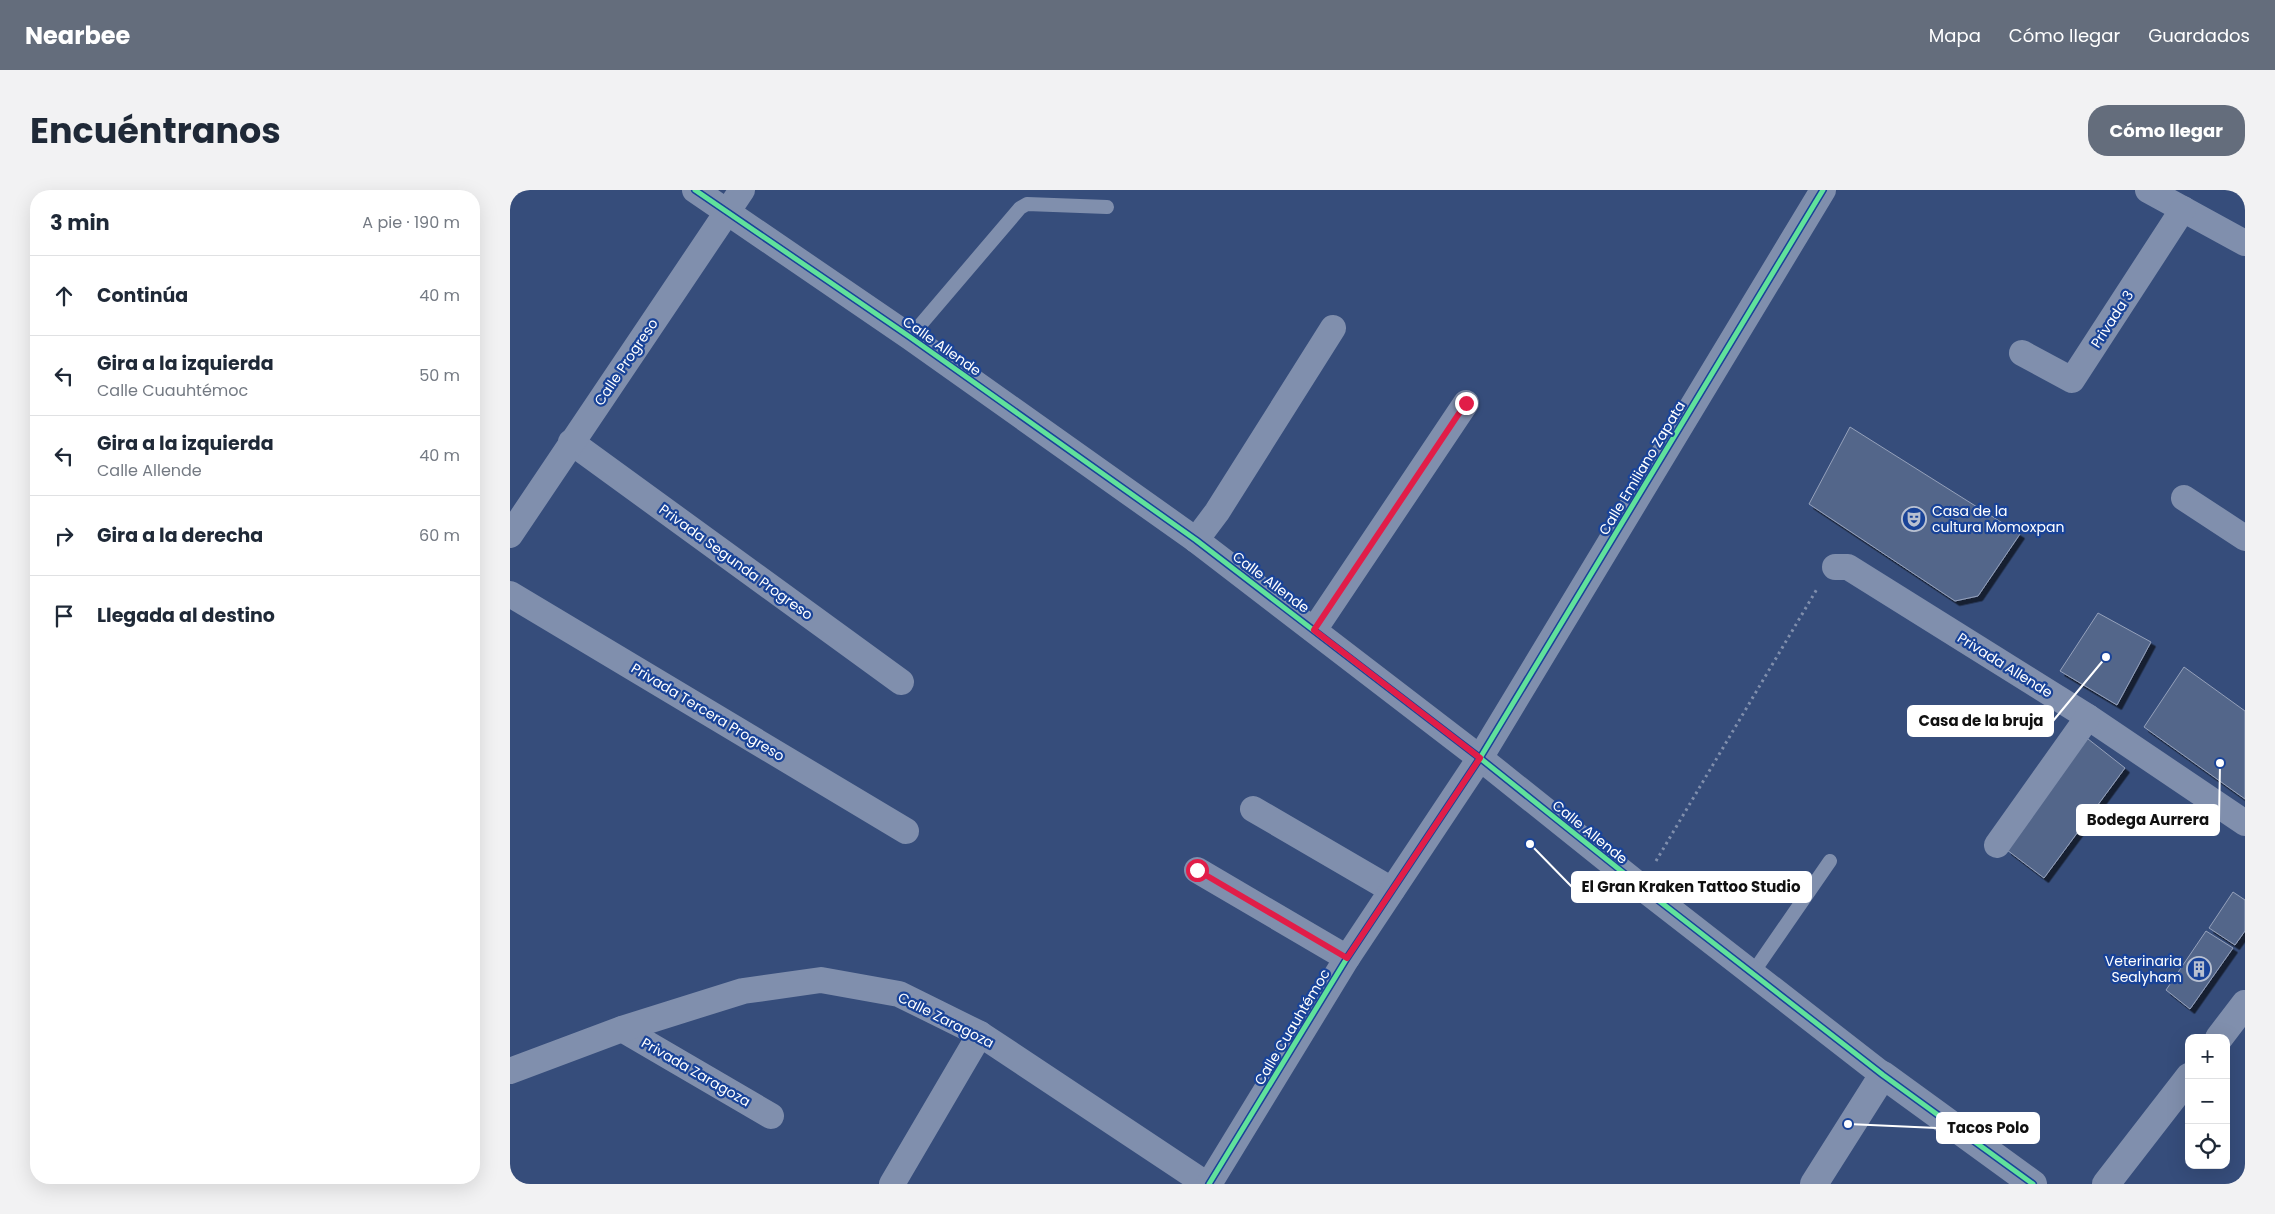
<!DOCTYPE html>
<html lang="es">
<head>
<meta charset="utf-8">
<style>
  :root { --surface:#fff; --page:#f2f2f3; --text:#1f2937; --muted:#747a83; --line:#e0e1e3; --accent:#646d7c }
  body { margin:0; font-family:Poppins,sans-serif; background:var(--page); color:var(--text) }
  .controls { position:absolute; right:15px; bottom:15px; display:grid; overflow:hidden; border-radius:10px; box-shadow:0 5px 20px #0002 }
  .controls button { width:45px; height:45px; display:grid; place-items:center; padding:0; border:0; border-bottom:1px solid var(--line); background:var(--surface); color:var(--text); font:25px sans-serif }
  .stop { position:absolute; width:15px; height:15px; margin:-11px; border:4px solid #e11d48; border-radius:50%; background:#fff }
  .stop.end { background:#e11d48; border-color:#fff; box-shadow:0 1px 5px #0008 }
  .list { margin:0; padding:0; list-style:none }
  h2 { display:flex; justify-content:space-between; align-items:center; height:65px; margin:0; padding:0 20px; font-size:21px }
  h2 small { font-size:16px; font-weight:400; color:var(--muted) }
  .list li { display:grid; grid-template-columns:32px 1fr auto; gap:15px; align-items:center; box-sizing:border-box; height:80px; padding:0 20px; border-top:1px solid var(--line) }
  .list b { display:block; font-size:19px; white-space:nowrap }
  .list p { margin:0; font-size:16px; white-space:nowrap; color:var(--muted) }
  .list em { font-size:16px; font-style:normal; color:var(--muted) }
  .icon { flex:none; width:28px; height:28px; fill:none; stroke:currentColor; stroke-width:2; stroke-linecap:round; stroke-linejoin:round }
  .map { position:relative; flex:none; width:1735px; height:994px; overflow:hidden; border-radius:20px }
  header { display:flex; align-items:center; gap:30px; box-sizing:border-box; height:70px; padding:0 25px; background:var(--accent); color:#fff }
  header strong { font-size:24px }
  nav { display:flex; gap:28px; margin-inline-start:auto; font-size:18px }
  .intro { display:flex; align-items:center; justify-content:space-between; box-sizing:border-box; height:120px; padding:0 30px }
  h1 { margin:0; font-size:35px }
  .button { padding:12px 22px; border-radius:20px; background:var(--accent); color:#fff; font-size:18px; font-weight:700 }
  main { display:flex; gap:30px; padding:0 30px }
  aside { flex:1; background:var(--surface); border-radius:20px; box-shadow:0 5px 20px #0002 }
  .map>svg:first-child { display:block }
</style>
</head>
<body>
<header>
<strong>Nearbee</strong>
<nav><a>Mapa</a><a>Cómo llegar</a><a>Guardados</a></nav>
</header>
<div class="intro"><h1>Encuéntranos</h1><a class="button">Cómo llegar</a></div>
<main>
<aside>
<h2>3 min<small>A pie · 190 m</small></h2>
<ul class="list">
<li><svg class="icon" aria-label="ahead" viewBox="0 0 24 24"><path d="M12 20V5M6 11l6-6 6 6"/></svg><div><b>Continúa</b></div><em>40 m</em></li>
<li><svg class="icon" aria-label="left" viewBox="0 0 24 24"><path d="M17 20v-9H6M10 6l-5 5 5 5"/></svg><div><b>Gira a la izquierda</b><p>Calle Cuauhtémoc</p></div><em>50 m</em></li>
<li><svg class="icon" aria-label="left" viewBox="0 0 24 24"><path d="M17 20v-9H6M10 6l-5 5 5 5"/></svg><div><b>Gira a la izquierda</b><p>Calle Allende</p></div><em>40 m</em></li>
<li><svg class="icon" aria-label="right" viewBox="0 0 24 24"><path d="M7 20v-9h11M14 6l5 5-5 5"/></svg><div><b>Gira a la derecha</b></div><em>60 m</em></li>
<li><svg class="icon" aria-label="arrive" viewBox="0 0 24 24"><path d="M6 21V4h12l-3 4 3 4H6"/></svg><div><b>Llegada al destino</b></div></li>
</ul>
</aside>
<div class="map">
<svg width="1735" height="994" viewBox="0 0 1735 994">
  <defs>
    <filter id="shadow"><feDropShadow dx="4.5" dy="4.5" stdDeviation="0" flood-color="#0009"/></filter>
  </defs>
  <rect width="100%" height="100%" fill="#364d7b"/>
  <g fill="#53668a" stroke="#95a1bb" filter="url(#shadow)">
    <polygon points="1340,237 1510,344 1468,406 1445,411 1299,314"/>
    <polygon points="1588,423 1641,452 1607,515 1550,481"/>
    <polygon points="1674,477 1735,521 1735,609 1634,537"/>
    <polygon points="1573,545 1615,578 1534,688 1497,660"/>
    <polygon points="1723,702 1735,710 1735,741 1725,755 1699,738"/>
    <polygon points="1696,741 1723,758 1680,819 1656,800"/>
  </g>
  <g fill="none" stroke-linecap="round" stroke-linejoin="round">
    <polyline stroke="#808fad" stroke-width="3" stroke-dasharray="2.5 4" stroke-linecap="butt" points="1146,671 1307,399"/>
    <g stroke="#808fad" stroke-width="14">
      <polyline points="400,147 510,18 517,14 597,17"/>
      <polyline points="1242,784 1320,671"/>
    </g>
    <g stroke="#808fad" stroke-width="26">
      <polyline points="185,0 400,147 686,350 970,568 1130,696 1373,885"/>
      <polyline points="1638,0 1735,53"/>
      <polyline points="1512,163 1562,190 1673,19"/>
      <polyline points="61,252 391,492"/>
      <polyline points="1674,308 1735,348"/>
      <polyline points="0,345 232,0"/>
      <polyline points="686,350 707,322 823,138"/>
      <polyline points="1325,377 1338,377 1578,527 1735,633"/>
      <polyline points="0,404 396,641"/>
      <polyline points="804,440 956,213"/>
      <polyline points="743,619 882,700"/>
      <polyline points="1487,655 1578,527"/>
      <polyline points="687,680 837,768"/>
      <polyline points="112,839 261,926"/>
      <polyline points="0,881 112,839 233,801 311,790 389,804 470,844 696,994"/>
      <polyline points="382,994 470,844"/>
      <polyline points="699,994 837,768 970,568 1313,0"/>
    </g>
    <g stroke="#808fad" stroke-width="28">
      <polyline points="1709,848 1735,814"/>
      <polyline points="1304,994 1373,885 1523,994"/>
      <polyline points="1596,994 1679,887"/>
    </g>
    <defs>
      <g id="cycleway">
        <polyline points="185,0 400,147 686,350 970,568 1130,696 1373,885 1523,994"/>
        <polyline points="699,994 837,768 970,568 1313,0"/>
      </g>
    </defs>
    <use href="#cycleway" stroke="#194398" stroke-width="8"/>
    <use href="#cycleway" stroke="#60e19b" stroke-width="5"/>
  </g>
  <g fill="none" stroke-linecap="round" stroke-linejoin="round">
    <polyline stroke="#e11d48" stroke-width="6" points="687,680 837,768 970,568 804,440 956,213"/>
  </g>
  <defs>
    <symbol id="theatre-ring" viewBox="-11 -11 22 22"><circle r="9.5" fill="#194398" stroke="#b9c1d1" stroke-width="1.5"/><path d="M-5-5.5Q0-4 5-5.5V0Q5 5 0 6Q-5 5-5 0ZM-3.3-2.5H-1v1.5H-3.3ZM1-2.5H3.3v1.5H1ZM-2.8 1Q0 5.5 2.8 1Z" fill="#b9c1d1"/></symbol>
    <symbol id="building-ring" viewBox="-11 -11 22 22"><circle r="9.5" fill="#194398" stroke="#b9c1d1" stroke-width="1.5"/><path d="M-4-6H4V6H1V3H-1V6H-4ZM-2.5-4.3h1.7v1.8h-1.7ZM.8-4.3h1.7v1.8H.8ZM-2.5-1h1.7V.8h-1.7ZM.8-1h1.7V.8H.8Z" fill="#b9c1d1"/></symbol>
  </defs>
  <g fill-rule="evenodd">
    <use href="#theatre-ring" x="1390" y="315" width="28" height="28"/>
    <use href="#building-ring" x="1675" y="765" width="28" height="28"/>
  </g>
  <g text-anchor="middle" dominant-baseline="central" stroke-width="4.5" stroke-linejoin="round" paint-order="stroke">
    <g font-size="14" fill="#fff" stroke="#194398">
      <text transform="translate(1602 129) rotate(-57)">Privada 3</text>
      <text transform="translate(432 156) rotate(35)">Calle Allende</text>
      <text transform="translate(116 172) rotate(-56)">Calle Progreso</text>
      <text transform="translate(1132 278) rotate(-59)">Calle Emiliano Zapata</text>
      <text transform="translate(226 372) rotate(36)">Privada Segunda Progreso</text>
      <text transform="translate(761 392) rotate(37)">Calle Allende</text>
      <text transform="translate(1495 475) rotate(32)">Privada Allende</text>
      <text transform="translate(198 522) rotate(31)">Privada Tercera Progreso</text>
      <text transform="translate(1080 642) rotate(39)">Calle Allende</text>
      <text transform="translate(436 830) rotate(27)">Calle Zaragoza</text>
      <text transform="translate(782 837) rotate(-59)">Calle Cuauhtémoc</text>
      <text transform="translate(186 882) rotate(30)">Privada Zaragoza</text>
    </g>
    <g font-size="14" fill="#fff" stroke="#194398" text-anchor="start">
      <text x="1422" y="321">Casa de la<tspan x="1422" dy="16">cultura Momoxpan</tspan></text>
      <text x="1672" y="771" text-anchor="end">Veterinaria<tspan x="1672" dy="16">Sealyham</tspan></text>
    </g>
  </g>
  <path fill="none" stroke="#fff" stroke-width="2" d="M1596 467L1543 531M1710 573L1709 630M1020 654L1062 697M1338 934L1427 938"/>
  <g fill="#fff" stroke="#194398" stroke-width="2">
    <circle cx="1596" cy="467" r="5"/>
    <circle cx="1710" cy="573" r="5"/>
    <circle cx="1020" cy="654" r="5"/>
    <circle cx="1338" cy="934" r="5"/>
  </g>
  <g fill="#fff" stroke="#fff" stroke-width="2">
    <rect x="1398" y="516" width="145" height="30" rx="5"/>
    <rect x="1567" y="615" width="142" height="30" rx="5"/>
    <rect x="1062" y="682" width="239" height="30" rx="5"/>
    <rect x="1427" y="923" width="102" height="30" rx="5"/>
  </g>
  <g font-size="15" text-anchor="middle" font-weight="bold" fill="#111">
    <text x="1471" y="536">Casa de la bruja</text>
    <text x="1638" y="635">Bodega Aurrera</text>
    <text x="1181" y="702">El Gran Kraken Tattoo Studio</text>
    <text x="1478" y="943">Tacos Polo</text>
  </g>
</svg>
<div class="controls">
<button>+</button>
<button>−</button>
<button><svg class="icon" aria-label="locate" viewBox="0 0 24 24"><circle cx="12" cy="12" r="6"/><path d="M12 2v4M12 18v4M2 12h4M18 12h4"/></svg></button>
</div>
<div class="stop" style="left:687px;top:680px"></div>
<div class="stop end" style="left:956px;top:213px"></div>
</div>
</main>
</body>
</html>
